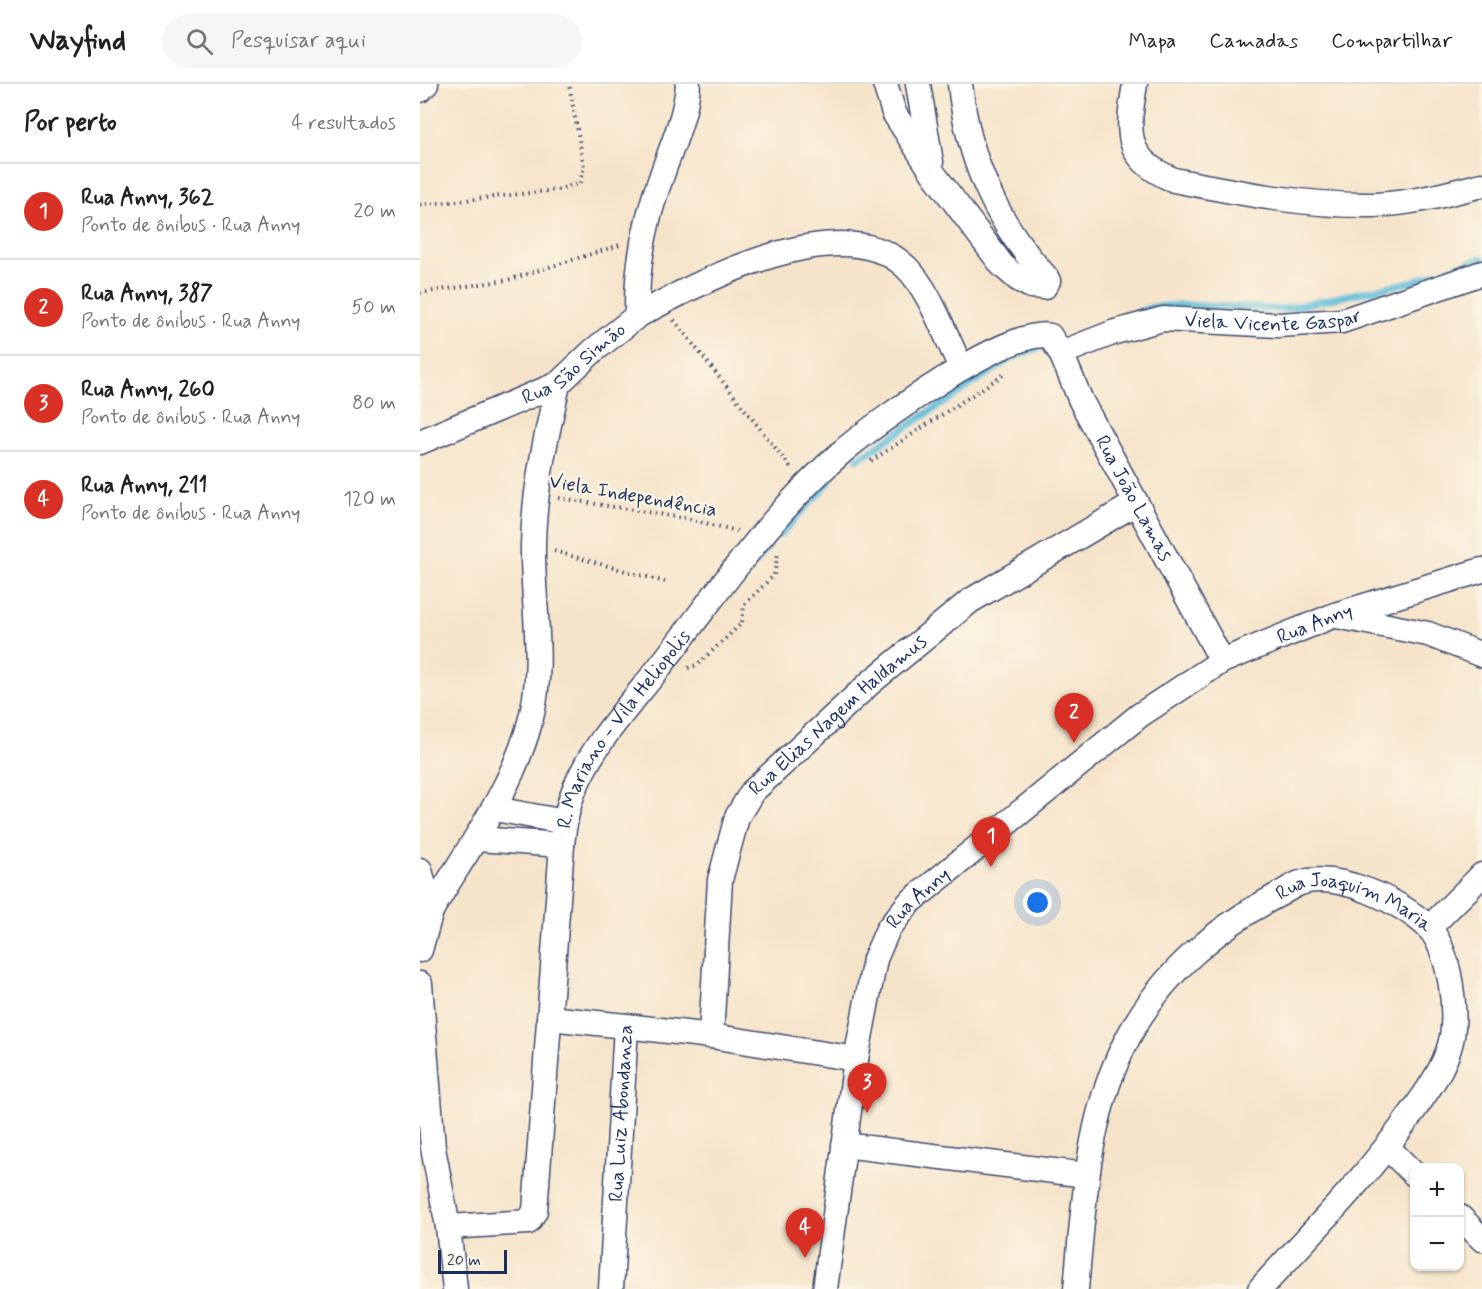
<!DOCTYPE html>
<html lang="pt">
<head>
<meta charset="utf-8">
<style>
  :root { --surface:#fff; --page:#f6f6f6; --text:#202124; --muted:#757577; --line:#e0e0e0; --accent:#d93025 }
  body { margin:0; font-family:Mynerve,sans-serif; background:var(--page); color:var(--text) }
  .controls { position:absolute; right:18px; bottom:18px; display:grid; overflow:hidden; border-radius:12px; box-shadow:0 2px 4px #0004 }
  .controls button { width:54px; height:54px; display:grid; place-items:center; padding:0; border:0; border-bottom:2px solid var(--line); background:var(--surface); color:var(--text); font:30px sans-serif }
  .scale { position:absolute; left:18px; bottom:15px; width:69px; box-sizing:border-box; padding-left:6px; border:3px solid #1b2f5e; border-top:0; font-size:16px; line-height:21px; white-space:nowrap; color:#1b2f5e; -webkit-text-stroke:4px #fcf5e5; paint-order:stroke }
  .you { position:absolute; left:618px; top:819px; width:21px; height:21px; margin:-15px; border:4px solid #fff; border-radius:50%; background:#1a73e8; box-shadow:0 0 0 9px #1a73e833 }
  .badge { display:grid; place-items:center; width:39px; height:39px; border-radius:50%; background:var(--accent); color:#fff; font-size:20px; font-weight:700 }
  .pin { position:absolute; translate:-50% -50px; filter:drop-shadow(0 2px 3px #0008) }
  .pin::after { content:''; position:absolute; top:32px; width:21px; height:18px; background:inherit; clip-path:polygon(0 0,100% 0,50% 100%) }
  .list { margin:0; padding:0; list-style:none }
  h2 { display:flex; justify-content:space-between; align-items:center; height:78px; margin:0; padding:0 24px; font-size:26px }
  h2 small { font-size:20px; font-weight:400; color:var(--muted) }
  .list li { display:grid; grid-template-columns:39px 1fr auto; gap:18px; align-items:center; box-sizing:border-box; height:96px; padding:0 24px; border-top:2px solid var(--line) }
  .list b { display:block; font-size:22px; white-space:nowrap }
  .list p { margin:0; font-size:20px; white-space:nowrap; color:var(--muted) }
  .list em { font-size:20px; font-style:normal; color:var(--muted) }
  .icon { flex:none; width:33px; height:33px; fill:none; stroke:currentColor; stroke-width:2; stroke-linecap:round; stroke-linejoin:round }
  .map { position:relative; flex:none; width:1062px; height:1205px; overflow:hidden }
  header { display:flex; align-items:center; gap:36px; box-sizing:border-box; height:84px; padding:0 30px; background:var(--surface); border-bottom:2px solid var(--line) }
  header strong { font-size:28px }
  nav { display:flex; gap:33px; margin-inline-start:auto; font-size:21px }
  .search { width:420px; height:54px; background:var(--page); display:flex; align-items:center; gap:15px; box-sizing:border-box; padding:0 21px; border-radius:33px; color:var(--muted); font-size:22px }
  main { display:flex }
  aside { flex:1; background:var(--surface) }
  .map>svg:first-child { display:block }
</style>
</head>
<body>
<header>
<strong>Wayfind</strong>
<div class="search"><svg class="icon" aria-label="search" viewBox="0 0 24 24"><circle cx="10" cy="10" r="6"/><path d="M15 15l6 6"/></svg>Pesquisar aqui</div>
<nav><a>Mapa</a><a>Camadas</a><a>Compartilhar</a></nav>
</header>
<main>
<aside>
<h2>Por perto<small>4 resultados</small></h2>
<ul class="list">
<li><span class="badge">1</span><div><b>Rua Anny, 362</b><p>Ponto de ônibus · Rua Anny</p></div><em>20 m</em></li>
<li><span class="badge">2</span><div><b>Rua Anny, 387</b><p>Ponto de ônibus · Rua Anny</p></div><em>50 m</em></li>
<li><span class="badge">3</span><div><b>Rua Anny, 260</b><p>Ponto de ônibus · Rua Anny</p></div><em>80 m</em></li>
<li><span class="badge">4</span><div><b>Rua Anny, 211</b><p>Ponto de ônibus · Rua Anny</p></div><em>120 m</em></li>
</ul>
</aside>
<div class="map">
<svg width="1062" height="1205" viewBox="0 0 1062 1205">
  <rect width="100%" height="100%" fill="#fcf5e5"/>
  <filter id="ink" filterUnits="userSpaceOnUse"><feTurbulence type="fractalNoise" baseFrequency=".0167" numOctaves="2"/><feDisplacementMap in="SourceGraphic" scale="12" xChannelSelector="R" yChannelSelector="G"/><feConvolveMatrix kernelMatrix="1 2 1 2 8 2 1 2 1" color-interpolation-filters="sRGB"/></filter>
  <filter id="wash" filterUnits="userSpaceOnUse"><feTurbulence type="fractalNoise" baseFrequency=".008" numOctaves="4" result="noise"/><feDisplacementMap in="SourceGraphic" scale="24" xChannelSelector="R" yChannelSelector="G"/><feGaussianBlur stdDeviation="1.35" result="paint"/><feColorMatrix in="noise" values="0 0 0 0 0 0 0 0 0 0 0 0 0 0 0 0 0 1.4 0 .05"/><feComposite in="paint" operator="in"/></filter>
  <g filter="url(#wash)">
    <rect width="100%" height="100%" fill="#f6e4ca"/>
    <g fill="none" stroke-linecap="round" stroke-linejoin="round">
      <g stroke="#5dbddb" stroke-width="7">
        <polyline points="698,235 733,223 765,221 863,225 991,198 1062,174"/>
        <polyline points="438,375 590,275 622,262"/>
        <polyline points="360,451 410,397"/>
        <polyline points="335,479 349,462"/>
      </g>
    </g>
  </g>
  <g filter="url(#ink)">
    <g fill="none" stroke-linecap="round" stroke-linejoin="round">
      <defs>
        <g id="minor">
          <path d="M 465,0 L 474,29 L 513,89 L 582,181 L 598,195 L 611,202 L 624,203 L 628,197 L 626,193 C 575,137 548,75 540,0"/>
          <polyline points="498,0 511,78"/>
          <path d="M 715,0 C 707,48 703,75 754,96 C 819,109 887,122 954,121 C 990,120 1027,110 1062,101"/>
          <polyline points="0,6 6,0"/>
          <path d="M 217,232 C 279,198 422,122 486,183 C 510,206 526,254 541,283"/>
          <path id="s1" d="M 641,269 L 695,248 L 743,235 L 858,241 L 922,237 L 1062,189"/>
          <path id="s2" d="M 0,358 L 138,300 L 173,267 L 217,232 C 216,181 225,135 243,88 C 253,59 266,31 268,0"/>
          <polyline points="917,532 1008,550 1062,571"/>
          <polyline points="75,725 145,738"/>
          <polyline points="57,755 142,761"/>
          <polyline points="0,786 11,827 0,866"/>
          <path d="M 11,827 C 47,765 91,709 110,638 C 126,580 112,521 113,461 C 114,406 126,353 138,300"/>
          <polyline points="1009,844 1062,791"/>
          <polyline points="0,900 13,1064 28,1143 35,1205"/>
          <polyline points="129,934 206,942"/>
          <path id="s3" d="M 291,952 L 300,796 L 317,733 L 332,708 L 450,599 L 550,517 L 716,419"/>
          <polyline points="424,1061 666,1091"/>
          <polyline points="968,1064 994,1090"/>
          <polyline points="1040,1133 1062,1155"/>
          <path id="s4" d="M 28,1143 L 108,1138 L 115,1127 L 142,761 C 144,742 147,722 155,704 C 173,660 209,622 238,585 C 296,511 351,429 423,367 C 456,339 589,242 630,252 L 641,269 L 661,317 L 802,577"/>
          <path id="s5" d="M 191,1205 L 206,942 L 291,952 L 436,975"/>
          <path id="s6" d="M 405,1205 L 436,975 L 455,875 L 468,845 L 489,819 L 720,631 L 802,577 L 915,531 L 1062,486"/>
          <path id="s7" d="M 656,1205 C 664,1118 667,1028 710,950 C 742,890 797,843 856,812 C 864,808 872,802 880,799 C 918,787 981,817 1008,843 C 1030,865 1039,932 1030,961 C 1023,986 1008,1006 994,1026 C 949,1091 893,1147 840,1205"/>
        </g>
      </defs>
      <use href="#minor" stroke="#3c4a6e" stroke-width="27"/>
      <g stroke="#3c4a6e" stroke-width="4" stroke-dasharray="1.5 4.5" stroke-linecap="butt">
        <polyline points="0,121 137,106 160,99 164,83 149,0"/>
        <polyline points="0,209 88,196 200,161"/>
        <polyline points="254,236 372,385"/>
        <polyline points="451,377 586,289"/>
        <polyline points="139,414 269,435 317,447"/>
        <polyline points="134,467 245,498"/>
        <polyline points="268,584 277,581 322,539 324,521 354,491 358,469"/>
      </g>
      <use href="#minor" stroke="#fff" stroke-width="24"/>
    </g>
  </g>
  <g text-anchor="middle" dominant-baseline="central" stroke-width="5" stroke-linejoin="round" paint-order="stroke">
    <g font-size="20" fill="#1b2f5e" stroke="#fcf5e5">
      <text stroke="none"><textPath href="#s1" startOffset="218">Viela Vicente Gaspar</textPath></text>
      <text stroke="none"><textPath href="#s2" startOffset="174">Rua São Simão</textPath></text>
      <text transform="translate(213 412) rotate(10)">Viela Independência</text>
      <text stroke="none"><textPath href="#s4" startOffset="1374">Rua João Lamas</textPath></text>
      <text stroke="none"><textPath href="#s6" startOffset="896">Rua Anny</textPath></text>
      <text stroke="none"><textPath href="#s3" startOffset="366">Rua Elias Nagem Haldamus</textPath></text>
      <text stroke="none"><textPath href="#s4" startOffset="594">R. Mariano - Vila Heliopolis</textPath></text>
      <text stroke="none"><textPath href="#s6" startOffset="410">Rua Anny</textPath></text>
      <text stroke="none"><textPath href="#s7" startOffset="552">Rua Joaquim Maria</textPath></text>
      <text stroke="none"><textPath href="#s5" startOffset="176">Rua Luiz Abondanza</textPath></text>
    </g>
  </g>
</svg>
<div class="controls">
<button>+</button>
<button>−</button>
</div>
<div class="scale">20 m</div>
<div class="you"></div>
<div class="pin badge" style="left:571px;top:783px">1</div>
<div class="pin badge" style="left:654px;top:659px">2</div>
<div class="pin badge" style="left:447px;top:1029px">3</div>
<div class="pin badge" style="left:385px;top:1174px">4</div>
</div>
</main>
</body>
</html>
